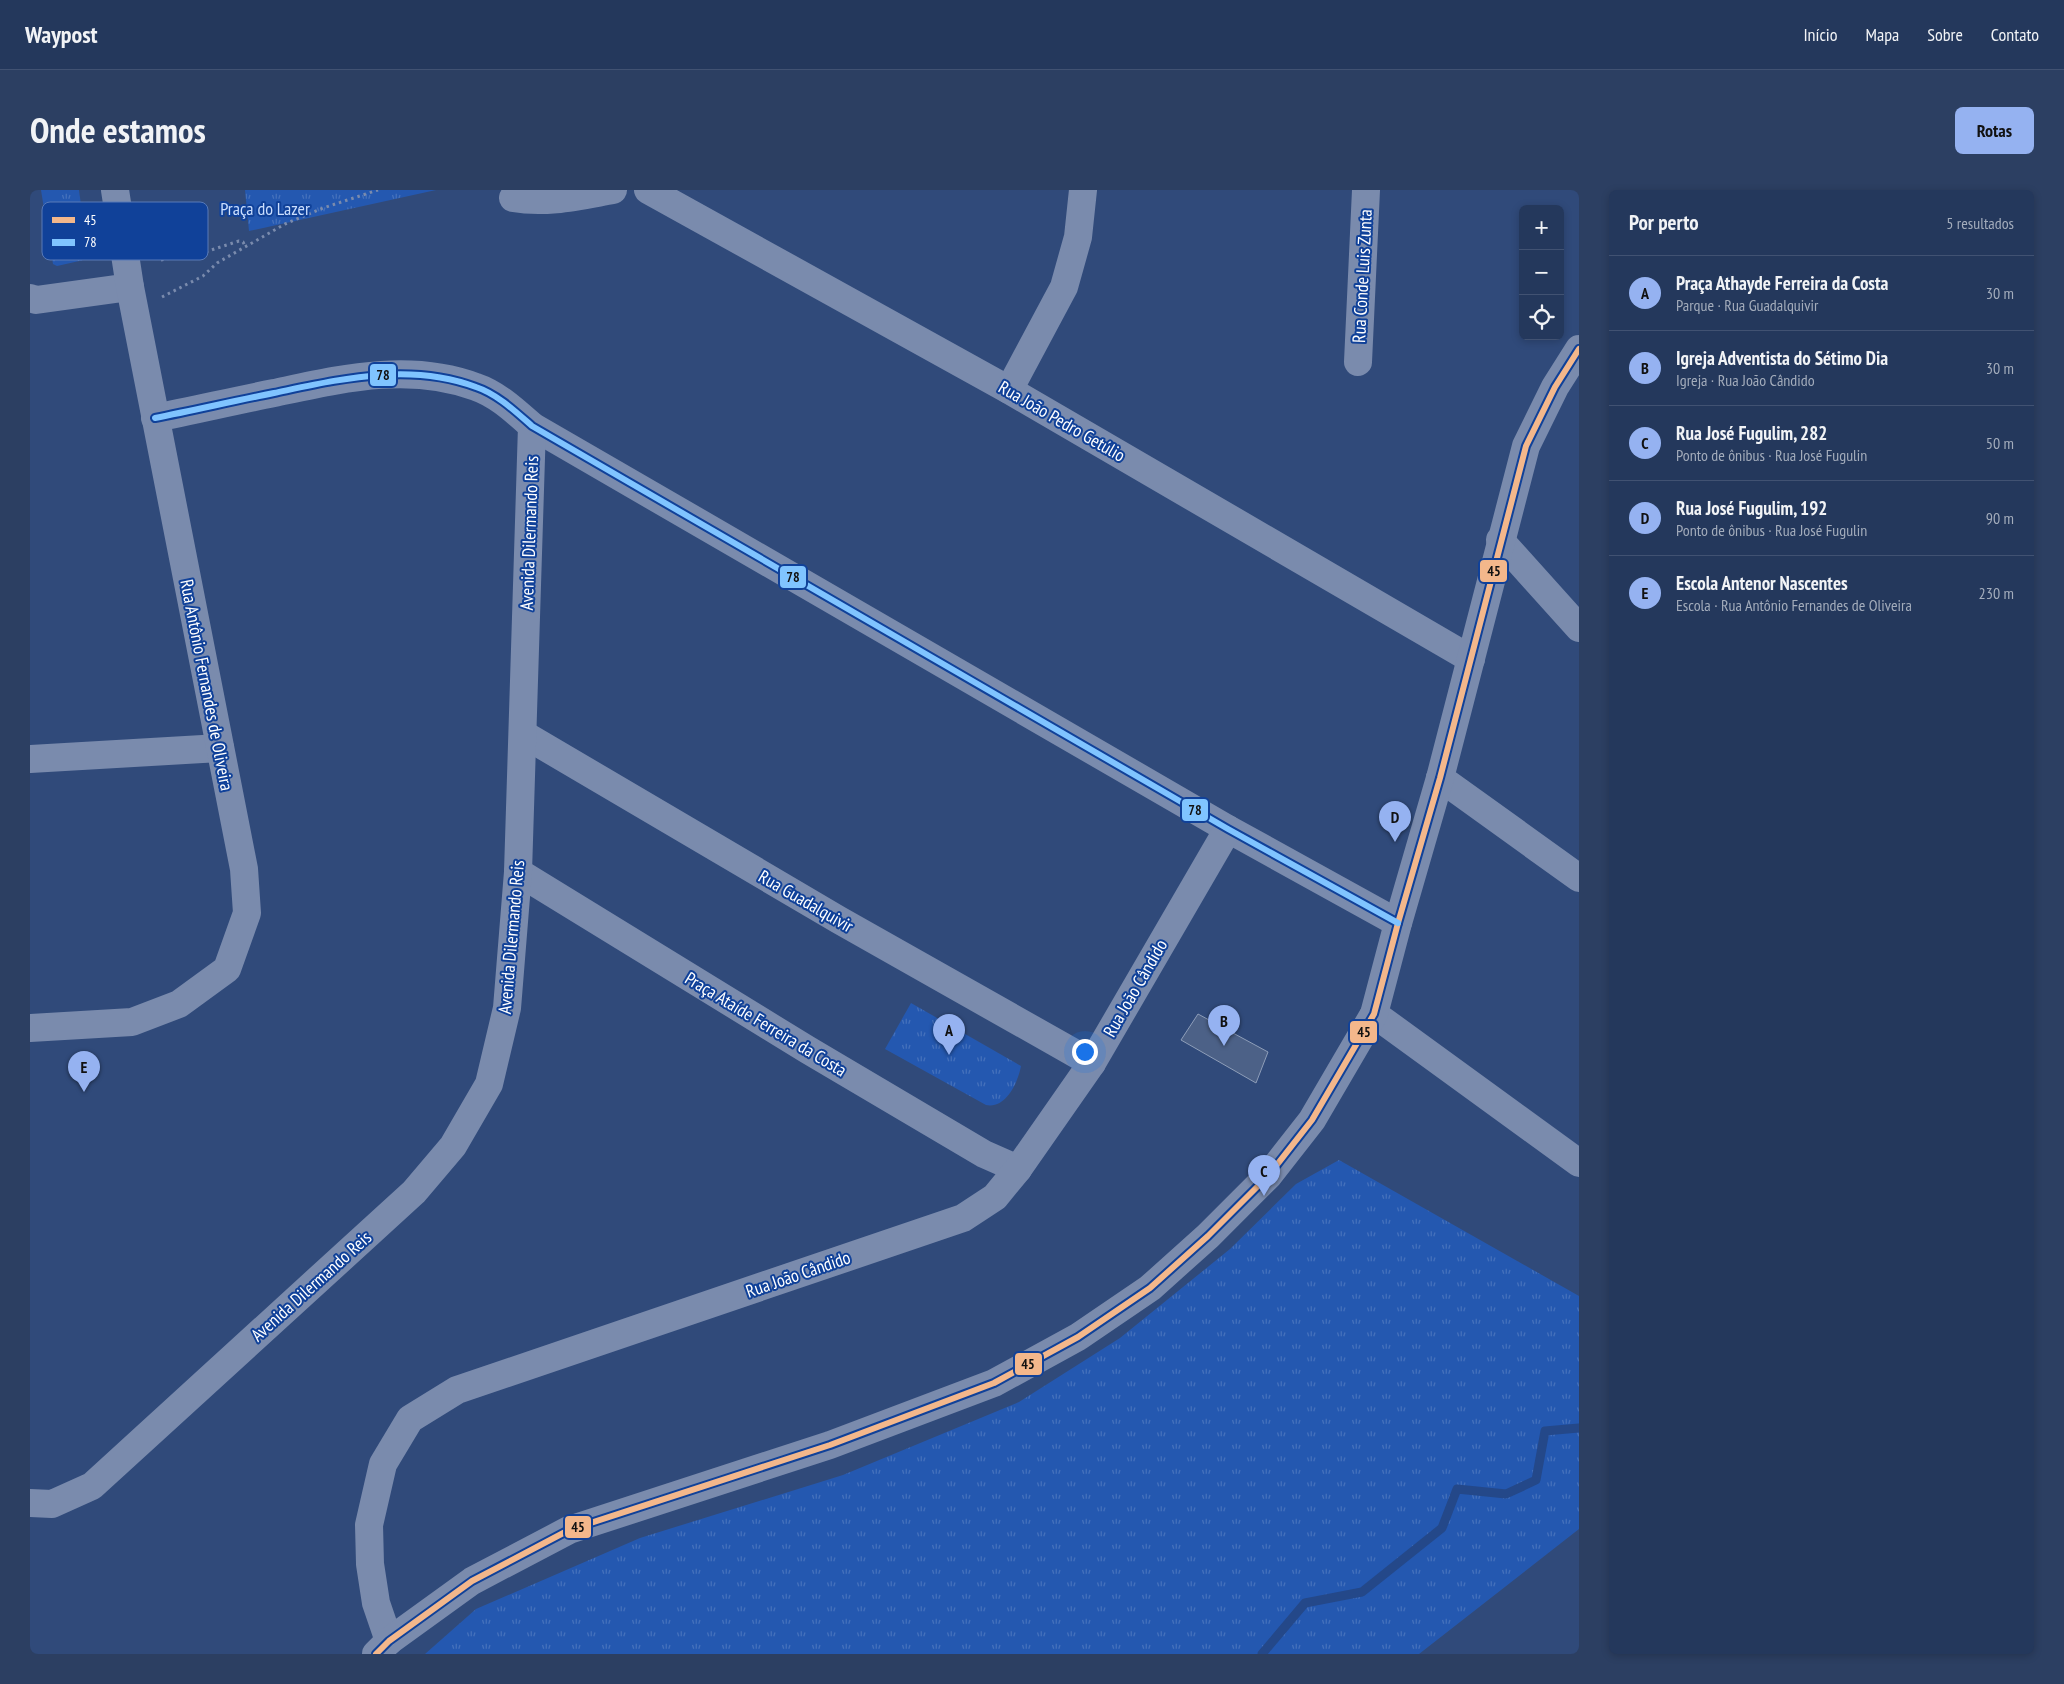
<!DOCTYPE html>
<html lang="pt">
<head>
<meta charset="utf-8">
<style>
  :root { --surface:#24385c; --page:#2c3f62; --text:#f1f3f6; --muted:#a3acbb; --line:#415272; --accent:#95b2f1 }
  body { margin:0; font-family:"PT Sans Narrow",sans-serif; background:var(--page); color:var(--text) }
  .controls { position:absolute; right:15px; top:15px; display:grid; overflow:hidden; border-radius:8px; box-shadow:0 2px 8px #0003 }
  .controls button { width:45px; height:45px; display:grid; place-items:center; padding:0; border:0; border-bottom:1px solid var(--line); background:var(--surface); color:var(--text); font:25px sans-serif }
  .you { position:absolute; left:1054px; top:861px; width:18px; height:18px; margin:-12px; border:4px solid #fff; border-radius:50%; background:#1a73e8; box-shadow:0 0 0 8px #1a73e833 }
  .badge { display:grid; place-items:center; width:32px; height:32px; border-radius:50%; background:var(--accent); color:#111; font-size:16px; font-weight:700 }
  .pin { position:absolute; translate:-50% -41px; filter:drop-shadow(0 1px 2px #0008) }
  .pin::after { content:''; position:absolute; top:26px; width:18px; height:15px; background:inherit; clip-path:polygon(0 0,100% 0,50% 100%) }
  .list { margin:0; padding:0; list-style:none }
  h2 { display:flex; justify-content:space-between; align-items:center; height:65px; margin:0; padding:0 20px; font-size:21px }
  h2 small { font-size:16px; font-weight:400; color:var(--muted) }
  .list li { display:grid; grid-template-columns:32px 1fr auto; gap:15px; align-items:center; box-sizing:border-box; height:75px; padding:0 20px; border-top:1px solid var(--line) }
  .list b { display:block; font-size:19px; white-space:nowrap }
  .list p { margin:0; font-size:16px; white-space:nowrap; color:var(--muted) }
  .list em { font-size:16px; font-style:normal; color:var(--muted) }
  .icon { flex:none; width:28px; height:28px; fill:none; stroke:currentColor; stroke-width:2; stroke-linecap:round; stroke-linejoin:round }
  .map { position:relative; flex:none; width:1549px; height:1464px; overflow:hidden; border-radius:8px }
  header { display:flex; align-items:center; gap:30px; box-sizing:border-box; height:70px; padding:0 25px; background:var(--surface); border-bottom:1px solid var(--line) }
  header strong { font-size:24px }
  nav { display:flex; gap:28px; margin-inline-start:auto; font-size:18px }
  .intro { display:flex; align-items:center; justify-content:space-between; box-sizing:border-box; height:120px; padding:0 30px }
  h1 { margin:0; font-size:35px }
  .button { padding:12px 22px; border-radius:8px; background:var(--accent); color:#111; font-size:18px; font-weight:700 }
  main { display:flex; gap:30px; padding:0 30px }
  aside { flex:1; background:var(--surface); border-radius:8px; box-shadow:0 2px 8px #0003 }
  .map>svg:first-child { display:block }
</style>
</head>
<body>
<header>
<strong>Waypost</strong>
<nav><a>Início</a><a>Mapa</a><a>Sobre</a><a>Contato</a></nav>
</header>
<div class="intro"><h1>Onde estamos</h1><a class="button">Rotas</a></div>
<main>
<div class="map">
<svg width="1549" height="1464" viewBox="0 0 1549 1464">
  <defs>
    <pattern id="grass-tufts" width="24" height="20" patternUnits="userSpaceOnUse" patternTransform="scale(1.25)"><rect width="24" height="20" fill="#2458b0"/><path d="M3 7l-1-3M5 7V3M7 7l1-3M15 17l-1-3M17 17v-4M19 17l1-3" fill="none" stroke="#4571bc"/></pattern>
  </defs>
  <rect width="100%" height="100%" fill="#304a7a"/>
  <g fill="url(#grass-tufts)">
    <polygon points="11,0 49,0 58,69 27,76 23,74"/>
    <polygon points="215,0 406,0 219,41"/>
    <path d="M 881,813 L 991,876 C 988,892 976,919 956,915 L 855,859 Z"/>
    <polygon points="1309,970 1549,1106 1549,1339 1389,1464 395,1464 446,1419 610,1348 813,1285 989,1212 1090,1148 1200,1059 1266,994"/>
  </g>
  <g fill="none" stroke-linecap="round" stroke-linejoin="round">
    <polyline stroke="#244889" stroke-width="9" points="1232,1464 1275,1413 1332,1402 1412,1338 1427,1299 1476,1304 1506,1290 1515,1241 1549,1238"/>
  </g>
  <polygon fill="#4c6187" stroke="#8e9eb9" points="1168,824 1238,862 1226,893 1151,850"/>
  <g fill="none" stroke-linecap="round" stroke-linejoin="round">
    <g stroke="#7a8bad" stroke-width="3" stroke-dasharray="2.5 4" stroke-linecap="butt">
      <polyline points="131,70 175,62 209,51 213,52 215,56"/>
      <polyline points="132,107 173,86 187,73 255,34 293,18 348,0"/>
    </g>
    <g stroke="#7a8bad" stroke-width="28">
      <polyline points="618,0 979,200 1441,469"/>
      <path d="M 483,8 C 517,14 549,6 583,0"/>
      <polyline points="0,108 6,110 100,97"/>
      <polyline points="1328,172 1336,0"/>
      <polyline points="979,200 1034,97 1048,47 1053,0"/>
      <path d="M 125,228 C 165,220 204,211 244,203 C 311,189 379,172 446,197 C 467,204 485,221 502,236 L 1198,639 L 1368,733"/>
      <polyline points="1470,350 1549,438"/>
      <polyline points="493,544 809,730 1062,873"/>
      <polyline points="0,569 190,558"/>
      <polyline points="1410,588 1549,688"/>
      <polyline points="488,682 778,860 954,964 988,979"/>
      <polyline points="1344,824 1549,973"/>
      <polyline points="0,838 102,832 149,814 197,779 217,723 214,679 100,97 85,0"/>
      <polyline points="0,1313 22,1314 62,1296 384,1002 423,956 459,894 477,818 488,682 502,236"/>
      <polyline points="359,1451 346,1413 340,1374 339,1335 353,1274 380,1229 427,1200 933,1028 965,1007 988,979 1062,873 1198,639"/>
      <polyline points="346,1464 359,1451 442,1391 539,1340 800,1255 964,1193 1048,1147 1120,1098 1178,1046 1239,985 1282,930 1344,824 1368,733 1410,588 1496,256 1525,197 1549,159"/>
    </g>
    <defs>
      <polyline id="bus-1" points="346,1464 359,1451 442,1391 539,1340 800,1255 964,1193 1048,1147 1120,1098 1178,1046 1239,985 1282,930 1344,824 1368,733 1410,588 1496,256 1525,197 1549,159"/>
      <path id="bus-2" d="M 125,228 C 165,220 204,211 244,203 C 311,189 379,172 446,197 C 467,204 485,221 502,236 L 1198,639 L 1368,733"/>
    </defs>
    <use href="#bus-1" stroke="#104199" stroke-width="10"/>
    <use href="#bus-2" stroke="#104199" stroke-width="10"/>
    <use href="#bus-1" stroke="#f3b78b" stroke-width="6"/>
    <use href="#bus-2" stroke="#80c4ff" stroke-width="6"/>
  </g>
  <g text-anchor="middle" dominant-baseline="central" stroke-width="4" stroke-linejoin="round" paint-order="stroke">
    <g font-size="18" fill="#cadefe" stroke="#104199">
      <text x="235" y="18">Praça do Lazer</text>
    </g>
    <g font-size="18" fill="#fff" stroke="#104199">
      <text transform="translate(1332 86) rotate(-87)">Rua Conde Luis Zunta</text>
      <text transform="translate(1032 231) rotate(30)">Rua João Pedro Getúlio</text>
      <text transform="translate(499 343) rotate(-88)">Avenida Dilermando Reis</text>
      <text transform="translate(177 495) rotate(79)">Rua Antônio Fernandes de Oliveira</text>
      <text transform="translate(776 711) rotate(30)">Rua Guadalquivir</text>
      <text transform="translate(481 747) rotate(-85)">Avenida Dilermando Reis</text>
      <text transform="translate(1105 798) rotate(-60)">Rua João Cândido</text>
      <text transform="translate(736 834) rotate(31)">Praça Ataíde Ferreira da Costa</text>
      <text transform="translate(768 1084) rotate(-19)">Rua João Cândido</text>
      <text transform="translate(281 1096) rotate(-42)">Avenida Dilermando Reis</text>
    </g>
  </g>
  <rect x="12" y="12" width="166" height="58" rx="8" fill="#104199" stroke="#587ab8" stroke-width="1"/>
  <rect x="22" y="27" width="23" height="6" fill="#f3b78b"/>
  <rect x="22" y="49" width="23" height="7" fill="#80c4ff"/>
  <g font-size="14" fill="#fff">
    <text x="54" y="35">45</text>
    <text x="54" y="57">78</text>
  </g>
  <g stroke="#104199" stroke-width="2">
    <rect x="339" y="173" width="28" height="24" rx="5" fill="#80c4ff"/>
    <rect x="1449" y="369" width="29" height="24" rx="5" fill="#f3b78b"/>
    <rect x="749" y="375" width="28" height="24" rx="5" fill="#80c4ff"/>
    <rect x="1151" y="608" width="28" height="24" rx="5" fill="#80c4ff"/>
    <rect x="1319" y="830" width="29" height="24" rx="5" fill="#f3b78b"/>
    <rect x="984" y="1162" width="29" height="24" rx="5" fill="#f3b78b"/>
    <rect x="534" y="1325" width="28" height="24" rx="5" fill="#f3b78b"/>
  </g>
  <g font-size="14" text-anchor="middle" font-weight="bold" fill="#111">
    <text x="353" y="190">78</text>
    <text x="1464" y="386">45</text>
    <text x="763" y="392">78</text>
    <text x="1165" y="625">78</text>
    <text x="1334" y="847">45</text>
    <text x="998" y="1179">45</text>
    <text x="548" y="1342">45</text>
  </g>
</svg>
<div class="controls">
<button>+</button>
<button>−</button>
<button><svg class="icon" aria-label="locate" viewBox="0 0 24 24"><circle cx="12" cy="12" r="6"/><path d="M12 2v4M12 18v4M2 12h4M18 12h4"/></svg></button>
</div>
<div class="you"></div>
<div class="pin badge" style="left:919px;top:865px">A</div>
<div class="pin badge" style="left:1194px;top:856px">B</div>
<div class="pin badge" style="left:1234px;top:1006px">C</div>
<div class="pin badge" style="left:1365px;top:652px">D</div>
<div class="pin badge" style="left:54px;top:902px">E</div>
</div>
<aside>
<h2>Por perto<small>5 resultados</small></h2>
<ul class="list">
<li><span class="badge">A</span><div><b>Praça Athayde Ferreira da Costa</b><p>Parque · Rua Guadalquivir</p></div><em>30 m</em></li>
<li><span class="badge">B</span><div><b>Igreja Adventista do Sétimo Dia</b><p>Igreja · Rua João Cândido</p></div><em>30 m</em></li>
<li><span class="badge">C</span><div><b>Rua José Fugulim, 282</b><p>Ponto de ônibus · Rua José Fugulin</p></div><em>50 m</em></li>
<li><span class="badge">D</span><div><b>Rua José Fugulim, 192</b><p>Ponto de ônibus · Rua José Fugulin</p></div><em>90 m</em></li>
<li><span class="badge">E</span><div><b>Escola Antenor Nascentes</b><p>Escola · Rua Antônio Fernandes de Oliveira</p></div><em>230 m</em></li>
</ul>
</aside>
</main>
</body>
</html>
